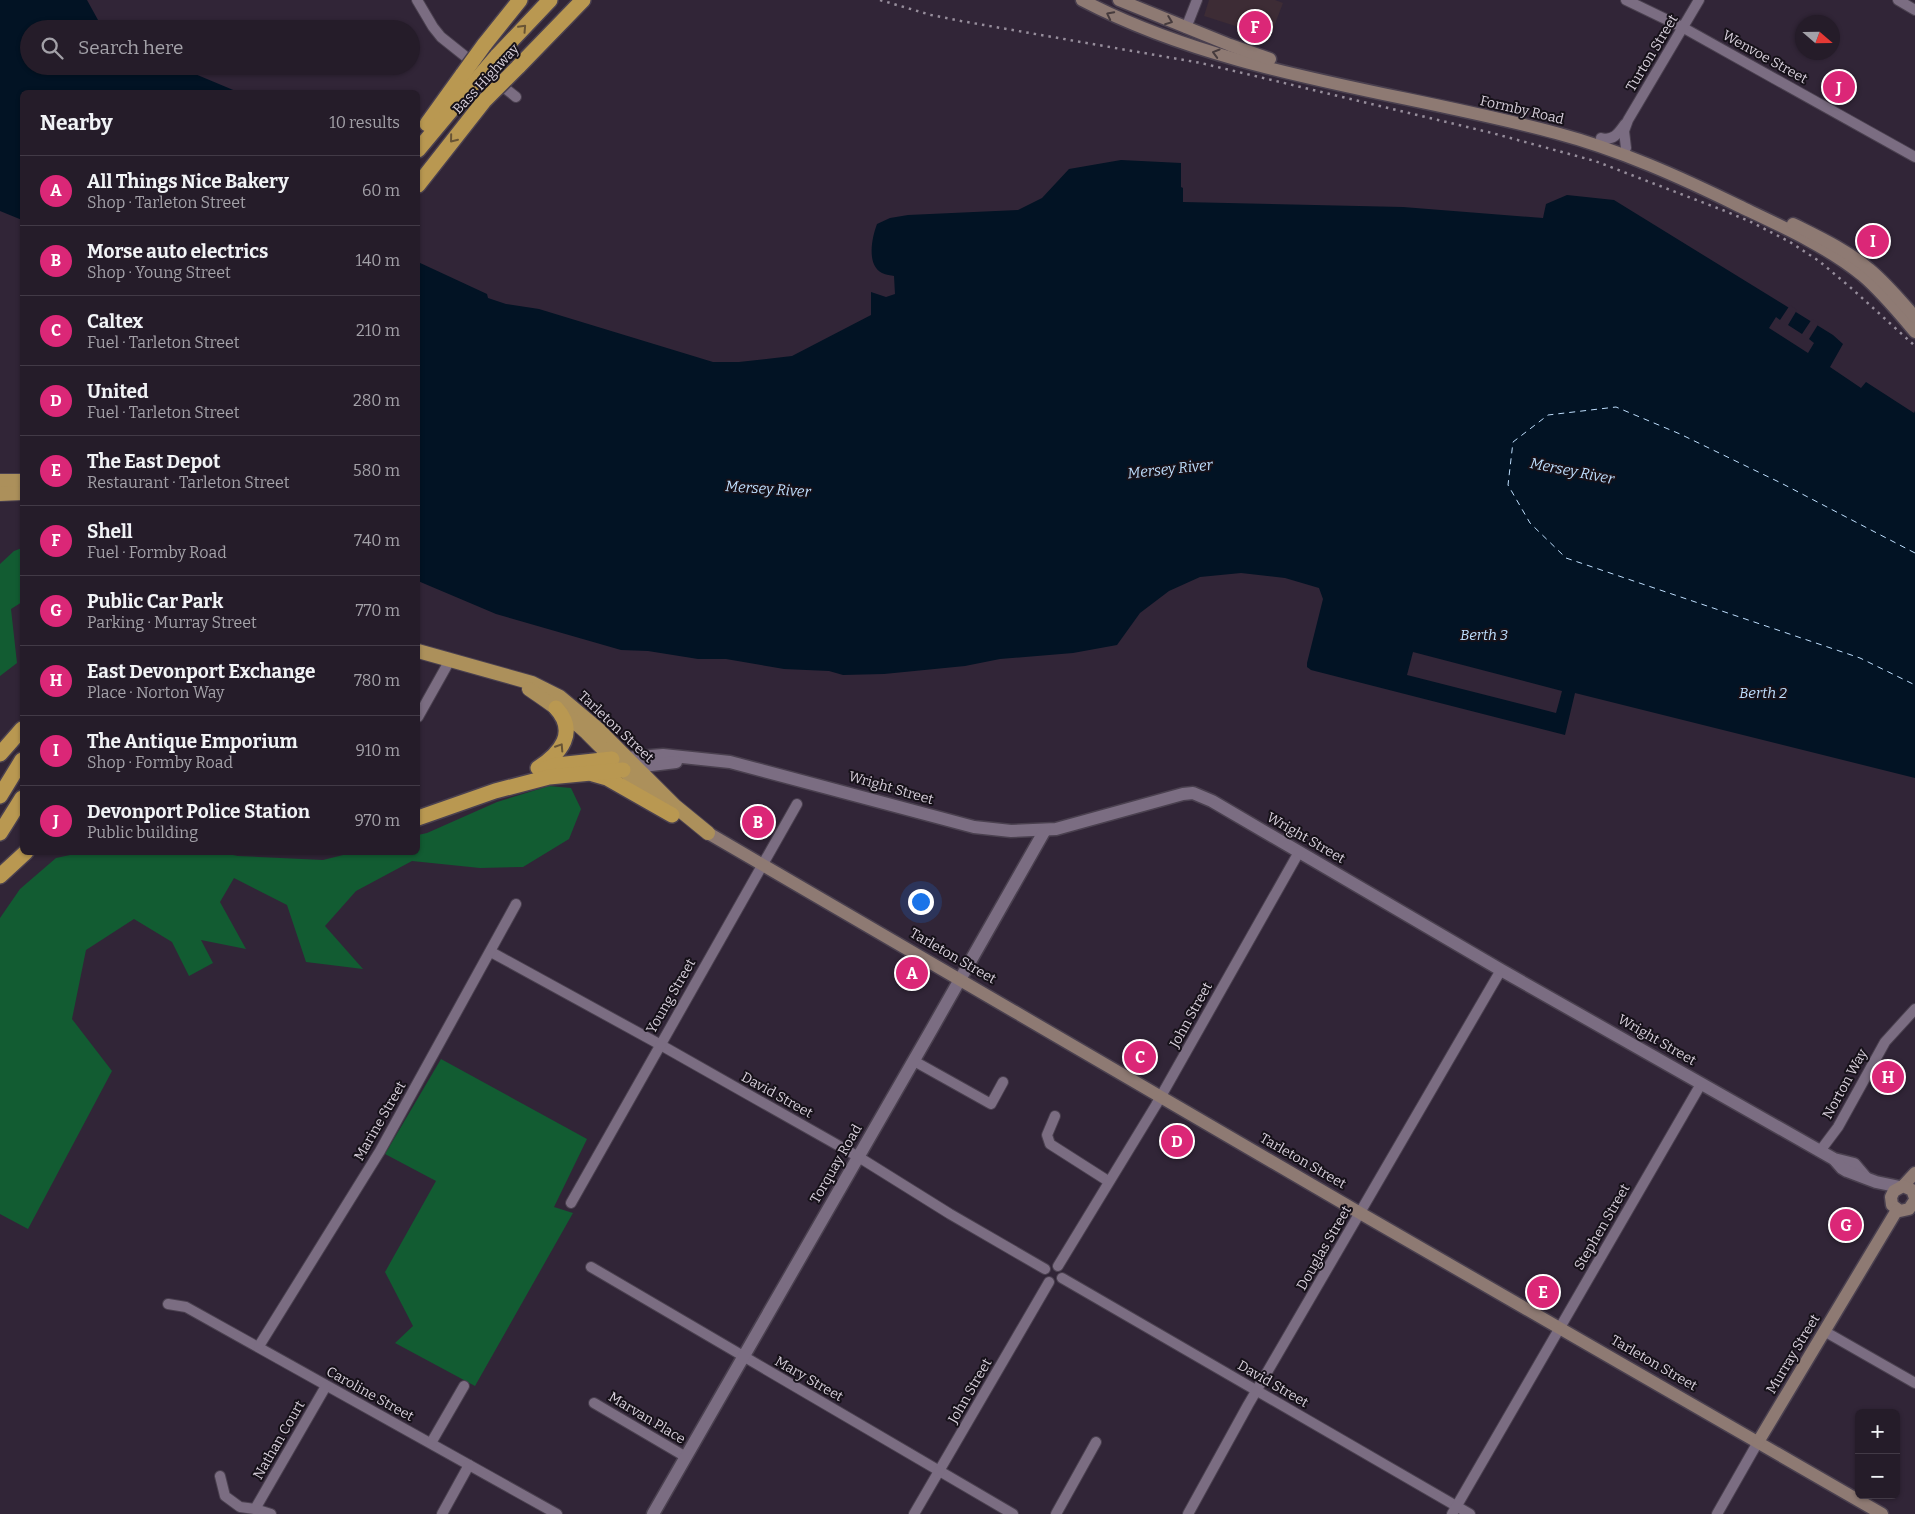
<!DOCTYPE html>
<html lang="en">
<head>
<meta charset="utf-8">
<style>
  :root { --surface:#251c29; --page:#312935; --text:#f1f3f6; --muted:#a3a1a8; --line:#423a46; --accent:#db2777 }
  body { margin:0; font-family:Bitter,serif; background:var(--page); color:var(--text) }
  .controls { position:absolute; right:15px; bottom:15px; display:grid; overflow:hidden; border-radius:8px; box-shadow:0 1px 4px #0004 }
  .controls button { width:45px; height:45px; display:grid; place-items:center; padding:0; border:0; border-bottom:1px solid var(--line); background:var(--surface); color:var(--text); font:25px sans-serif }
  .compass { position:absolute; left:1795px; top:15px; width:45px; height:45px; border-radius:50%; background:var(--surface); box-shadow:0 1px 4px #0004; rotate:110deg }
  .you { position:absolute; left:920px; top:901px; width:18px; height:18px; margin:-12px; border:4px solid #fff; border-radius:50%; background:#1a73e8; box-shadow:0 0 0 8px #1a73e833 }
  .badge { display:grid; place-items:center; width:32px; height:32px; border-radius:50%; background:var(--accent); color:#fff; font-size:16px; font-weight:700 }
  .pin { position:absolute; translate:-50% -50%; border:2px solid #fff; box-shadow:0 1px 5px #0006 }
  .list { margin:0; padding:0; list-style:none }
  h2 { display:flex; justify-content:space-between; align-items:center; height:65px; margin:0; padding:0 20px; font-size:21px }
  h2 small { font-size:16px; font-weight:400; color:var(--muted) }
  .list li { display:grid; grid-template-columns:32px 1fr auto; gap:15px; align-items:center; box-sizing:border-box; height:70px; padding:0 20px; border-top:1px solid var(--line) }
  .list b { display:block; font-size:19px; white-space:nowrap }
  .list p { margin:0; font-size:16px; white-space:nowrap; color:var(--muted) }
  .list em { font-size:16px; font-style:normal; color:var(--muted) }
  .icon { flex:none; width:28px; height:28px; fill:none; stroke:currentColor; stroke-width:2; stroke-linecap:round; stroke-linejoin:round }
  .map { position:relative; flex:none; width:1915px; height:1514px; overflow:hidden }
  .search { position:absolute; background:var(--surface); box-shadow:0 1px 4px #0004; left:20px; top:20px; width:400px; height:55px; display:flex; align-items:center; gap:12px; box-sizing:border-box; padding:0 18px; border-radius:28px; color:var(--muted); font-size:19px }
  .panel { position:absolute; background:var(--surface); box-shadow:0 1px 4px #0004; left:20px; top:90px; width:400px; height:765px; border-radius:8px }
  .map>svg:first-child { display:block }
</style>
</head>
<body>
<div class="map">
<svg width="1915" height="1514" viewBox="0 0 1915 1514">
  <rect width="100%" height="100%" fill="#312537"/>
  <polygon fill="#3d2c35" points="1209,0 1275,0 1283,3 1270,37 1204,16"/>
  <g fill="#125c32">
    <polygon points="22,548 22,602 11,609 17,663 0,676 0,564 14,551"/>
    <polygon points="549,786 571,788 581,809 569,839 523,867 480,868 412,861 356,891 325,926 363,969 306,962 287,905 234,878 220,902 246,949 201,940 213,963 189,976 172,942 134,919 86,950 72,1019 112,1071 28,1229 0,1214 0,918 20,889 56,858 84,852 218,852 238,856 323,860 351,853 418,852 418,835 427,833 497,802"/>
    <polygon points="441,1059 587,1139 554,1207 573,1213 475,1386 395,1343 413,1326 385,1272 436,1181 385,1154"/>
  </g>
  <g fill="#021324">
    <polygon points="0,0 87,0 103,29 29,29 29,66 176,66 238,92 22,92 22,220 0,211"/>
    <path d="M 1121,160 L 1181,163 L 1181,187 L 1183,188 L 1183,202 L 1403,207 L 1543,218 L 1546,204 L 1567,195 L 1614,200 L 1833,335 L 1843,344 L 1830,367 L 1861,388 L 1866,382 L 1914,413 L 1915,411 L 1915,778 L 1575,693 L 1565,735 L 1311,670 L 1307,667 L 1307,663 L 1323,599 L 1319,588 L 1285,578 L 1241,573 L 1200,577 L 1169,591 L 1140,613 L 1117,645 L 1073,653 L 1000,659 L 965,666 L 884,674 L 843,675 L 829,671 L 784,669 L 726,659 L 698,659 L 648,651 L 621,650 L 496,614 L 418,581 L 418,262 L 487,294 L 488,298 L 506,304 L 539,309 L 713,362 L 739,362 L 792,356 L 871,315 L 871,292 L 886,297 L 895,294 L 894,276 C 891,275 886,275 882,273 C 866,265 872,237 877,224 L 890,218 L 908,215 L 1018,210 L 1042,198 L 1069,169 Z"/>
  </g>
  <g fill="#312537">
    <polygon points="1790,305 1797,310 1788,325 1802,334 1812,319 1819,323 1809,339 1814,343 1808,353 1769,328 1776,317 1780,320"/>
    <polygon points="1413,652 1562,691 1556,713 1407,675"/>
  </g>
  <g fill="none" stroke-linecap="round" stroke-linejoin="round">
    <polyline stroke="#bedefd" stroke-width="1" stroke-dasharray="6 5" stroke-linecap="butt" points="1915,553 1781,483 1680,434 1616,407 1548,415 1513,442 1508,485 1530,523 1566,558 1860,658 1915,685"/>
    <defs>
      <g id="minor">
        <polyline points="417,0 433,27 441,37 516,97"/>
        <polyline points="1626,0 1682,27 1915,157"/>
        <polyline points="1898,0 1915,10"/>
        <polyline points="1186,28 1197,0"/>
        <path d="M 1601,138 C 1613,141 1618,134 1625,124"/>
        <polyline points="1626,148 1624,131 1628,120 1699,0"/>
        <polyline points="418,717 450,660"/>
        <polyline points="491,952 659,1044 857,1156 950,1214 1045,1269"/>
        <polyline points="914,1061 991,1104 1003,1082"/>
        <polyline points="1055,1116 1047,1135 1050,1144 1108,1181"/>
        <polyline points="1820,1151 1838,1127 1885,1042 1915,1009"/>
        <polyline points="571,1203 797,804"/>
        <polyline points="1058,1266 1156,1105 1299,852"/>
        <polyline points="591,1267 1013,1514"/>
        <polyline points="1062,1278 1470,1514"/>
        <polyline points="168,1304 186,1307 557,1514"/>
        <polyline points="1824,1331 1915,1383"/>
        <polyline points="259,1346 380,1151 516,904"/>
        <polyline points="594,1403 686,1457"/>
        <polyline points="431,1443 464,1386"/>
        <polyline points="220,1476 225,1496 240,1507 255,1509 271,1514"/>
        <polyline points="255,1509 326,1386"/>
        <polyline points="442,1514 469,1465"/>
        <polyline points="914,1514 1049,1282"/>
        <polyline points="1056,1514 1096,1442"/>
        <polyline points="1188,1514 1248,1405 1501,970"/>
        <polyline points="1452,1514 1701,1084"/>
        <polyline points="1717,1514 1758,1442"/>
      </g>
      <g id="tertiary">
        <polyline points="626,758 663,755 730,762 974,827 1011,831 1056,829 1183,794 1193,793 1212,801 1501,970 1834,1159 1854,1164 1865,1177"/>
        <polyline points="635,767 676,762"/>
        <polyline points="1835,1160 1842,1168 1847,1171 1876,1182 1900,1187"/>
        <path d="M 653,1514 C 783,1286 916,1059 1045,830"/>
      </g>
      <g id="secondary">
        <path d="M 1082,0 C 1227,76 1400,91 1556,133 C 1620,150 1680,177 1739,206 C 1781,226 1826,246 1862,275 C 1882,292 1899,313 1915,332"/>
        <polyline points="1119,0 1230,45 1270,59"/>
        <path d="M 1793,224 C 1819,237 1847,250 1869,269 C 1886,283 1900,300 1915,317"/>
        <polyline points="708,833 1360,1213 1882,1514"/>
        <polyline points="1903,1186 1915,1173"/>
        <polyline points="1915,1198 1912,1190 1903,1186 1894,1191 1891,1197 1892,1205 1900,1211 1909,1209 1915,1200"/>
        <polyline points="1758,1442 1897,1210"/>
      </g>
      <g id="trunk">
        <polyline points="0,481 22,481"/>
        <polyline points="0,494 22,493"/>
        <polyline points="418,651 532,683 560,697 597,728 675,806 708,833"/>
        <path d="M 529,689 C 549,703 569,716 587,733 C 611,757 634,781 659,803"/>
      </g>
      <g id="motorway">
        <polyline points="484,45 520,0"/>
        <polyline points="497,56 550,0"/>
        <polyline points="518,67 583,0"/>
        <polyline points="427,124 463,74"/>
        <polyline points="418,150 473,84"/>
        <polyline points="418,185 484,101"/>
        <polyline points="0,754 22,729"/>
        <path d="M 538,768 C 561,753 578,732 556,708"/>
        <polyline points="546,768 557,765 612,759"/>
        <polyline points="593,774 607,778 672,815"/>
        <polyline points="0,796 22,760"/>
        <polyline points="418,818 495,791 549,777 623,770"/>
        <polyline points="0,833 22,798"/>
        <polyline points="0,876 26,852"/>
      </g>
    </defs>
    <use href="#minor" stroke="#4a404f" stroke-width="12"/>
    <use href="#tertiary" stroke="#4a404f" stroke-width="15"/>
    <use href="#secondary" stroke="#4a404f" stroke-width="15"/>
    <use href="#trunk" stroke="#4a404f" stroke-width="16"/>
    <use href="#motorway" stroke="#4a404f" stroke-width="18"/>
    <use href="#minor" stroke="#7b6d82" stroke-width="10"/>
    <use href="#tertiary" stroke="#7b6d82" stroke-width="12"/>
    <use href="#secondary" stroke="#8e7a73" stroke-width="12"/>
    <use href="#trunk" stroke="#ac905b" stroke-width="14"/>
    <use href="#motorway" stroke="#b99851" stroke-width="15"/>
    <polyline stroke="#968d9b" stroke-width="2.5" stroke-dasharray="2.5 5" stroke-linecap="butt" points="880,0 931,15 961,21 1201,63 1492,133 1595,161 1725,211 1751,222 1790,242 1819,261 1850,287 1915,346"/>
    <defs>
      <g id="motorway-bridge">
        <polyline points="463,74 484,45"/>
        <polyline points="473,84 497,56"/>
        <polyline points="484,101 518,67"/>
      </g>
    </defs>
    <use href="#motorway-bridge" stroke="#4a404f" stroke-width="18" stroke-linecap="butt"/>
    <use href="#motorway-bridge" stroke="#b99851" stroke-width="15"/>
  </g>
  <defs><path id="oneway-chevron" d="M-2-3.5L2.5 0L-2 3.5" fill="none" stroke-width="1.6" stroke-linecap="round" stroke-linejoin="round" transform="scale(1.25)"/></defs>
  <g stroke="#463b3d">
    <use href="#oneway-chevron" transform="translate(1110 15) rotate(-153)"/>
    <use href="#oneway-chevron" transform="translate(1169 21) rotate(21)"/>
    <use href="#oneway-chevron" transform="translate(1216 53) rotate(-164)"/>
  </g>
  <g stroke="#685435">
    <use href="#oneway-chevron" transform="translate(523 28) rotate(-47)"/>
    <use href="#oneway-chevron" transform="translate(453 139) rotate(129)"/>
    <use href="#oneway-chevron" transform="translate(560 747) rotate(-57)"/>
  </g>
  <g text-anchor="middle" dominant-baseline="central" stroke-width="4" stroke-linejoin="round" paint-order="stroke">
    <g font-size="14" fill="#d7cfdb" stroke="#161119">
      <text transform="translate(1652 53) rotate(-59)">Turton Street</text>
      <text transform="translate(1765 57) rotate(29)">Wenvoe Street</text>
      <text transform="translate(486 79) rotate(-47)">Bass Highway</text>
      <text transform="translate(1522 110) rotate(13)">Formby Road</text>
      <text transform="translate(616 727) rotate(43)">Tarleton Street</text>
      <text transform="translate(891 788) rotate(16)">Wright Street</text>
      <text transform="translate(1306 838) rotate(30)">Wright Street</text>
      <text transform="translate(953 956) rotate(30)">Tarleton Street</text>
      <text transform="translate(671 996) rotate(-60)">Young Street</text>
      <text transform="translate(1191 1015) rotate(-61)">John Street</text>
      <text transform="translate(1657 1040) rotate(30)">Wright Street</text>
      <text transform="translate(1845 1084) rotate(-61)">Norton Way</text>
      <text transform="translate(777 1095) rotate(29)">David Street</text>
      <text transform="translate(380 1121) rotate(-60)">Marine Street</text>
      <text transform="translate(1303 1161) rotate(30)">Tarleton Street</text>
      <text transform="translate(836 1164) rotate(-60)">Torquay Road</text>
      <text transform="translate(1602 1227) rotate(-60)">Stephen Street</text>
      <text transform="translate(1324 1248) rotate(-60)">Douglas Street</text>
      <text transform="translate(1793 1354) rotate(-59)">Murray Street</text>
      <text transform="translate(1654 1363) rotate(30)">Tarleton Street</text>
      <text transform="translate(809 1379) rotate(30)">Mary Street</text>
      <text transform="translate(1273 1384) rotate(30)">David Street</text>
      <text transform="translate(970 1391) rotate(-60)">John Street</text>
      <text transform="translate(370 1394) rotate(29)">Caroline Street</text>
      <text transform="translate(647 1418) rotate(31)">Marvan Place</text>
      <text transform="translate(279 1440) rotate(-60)">Nathan Court</text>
    </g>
    <g font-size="15" font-style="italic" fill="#bedefd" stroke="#161119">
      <text transform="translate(1170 469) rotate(-6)">Mersey River</text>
      <text transform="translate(1572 471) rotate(11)">Mersey River</text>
      <text transform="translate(768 489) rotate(4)">Mersey River</text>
      <text x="1484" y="635">Berth 3</text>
      <text x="1763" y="693">Berth 2</text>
    </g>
  </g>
</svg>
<div class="controls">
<button>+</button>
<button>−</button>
</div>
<svg class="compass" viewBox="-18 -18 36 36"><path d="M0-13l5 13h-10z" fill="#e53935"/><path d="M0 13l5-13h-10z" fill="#a3a1a8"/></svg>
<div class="you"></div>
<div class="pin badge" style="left:912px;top:973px">A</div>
<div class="pin badge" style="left:758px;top:822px">B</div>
<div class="pin badge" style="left:1140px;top:1057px">C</div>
<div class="pin badge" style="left:1177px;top:1141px">D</div>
<div class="pin badge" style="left:1543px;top:1292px">E</div>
<div class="pin badge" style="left:1255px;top:27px">F</div>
<div class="pin badge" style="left:1846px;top:1225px">G</div>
<div class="pin badge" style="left:1888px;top:1077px">H</div>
<div class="pin badge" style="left:1873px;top:241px">I</div>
<div class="pin badge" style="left:1839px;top:87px">J</div>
<div class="search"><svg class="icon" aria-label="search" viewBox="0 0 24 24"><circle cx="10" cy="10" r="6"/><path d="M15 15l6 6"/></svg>Search here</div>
<section class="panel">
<h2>Nearby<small>10 results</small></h2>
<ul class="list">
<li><span class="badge">A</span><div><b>All Things Nice Bakery</b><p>Shop · Tarleton Street</p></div><em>60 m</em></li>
<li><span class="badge">B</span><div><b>Morse auto electrics</b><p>Shop · Young Street</p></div><em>140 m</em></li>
<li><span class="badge">C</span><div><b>Caltex</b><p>Fuel · Tarleton Street</p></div><em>210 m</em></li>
<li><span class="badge">D</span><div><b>United</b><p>Fuel · Tarleton Street</p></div><em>280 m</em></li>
<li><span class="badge">E</span><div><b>The East Depot</b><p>Restaurant · Tarleton Street</p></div><em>580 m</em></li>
<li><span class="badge">F</span><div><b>Shell</b><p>Fuel · Formby Road</p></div><em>740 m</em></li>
<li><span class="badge">G</span><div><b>Public Car Park</b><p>Parking · Murray Street</p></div><em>770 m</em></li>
<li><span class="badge">H</span><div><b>East Devonport Exchange</b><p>Place · Norton Way</p></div><em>780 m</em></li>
<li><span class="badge">I</span><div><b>The Antique Emporium</b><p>Shop · Formby Road</p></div><em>910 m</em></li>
<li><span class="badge">J</span><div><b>Devonport Police Station</b><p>Public building</p></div><em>970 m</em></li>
</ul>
</section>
</div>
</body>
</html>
